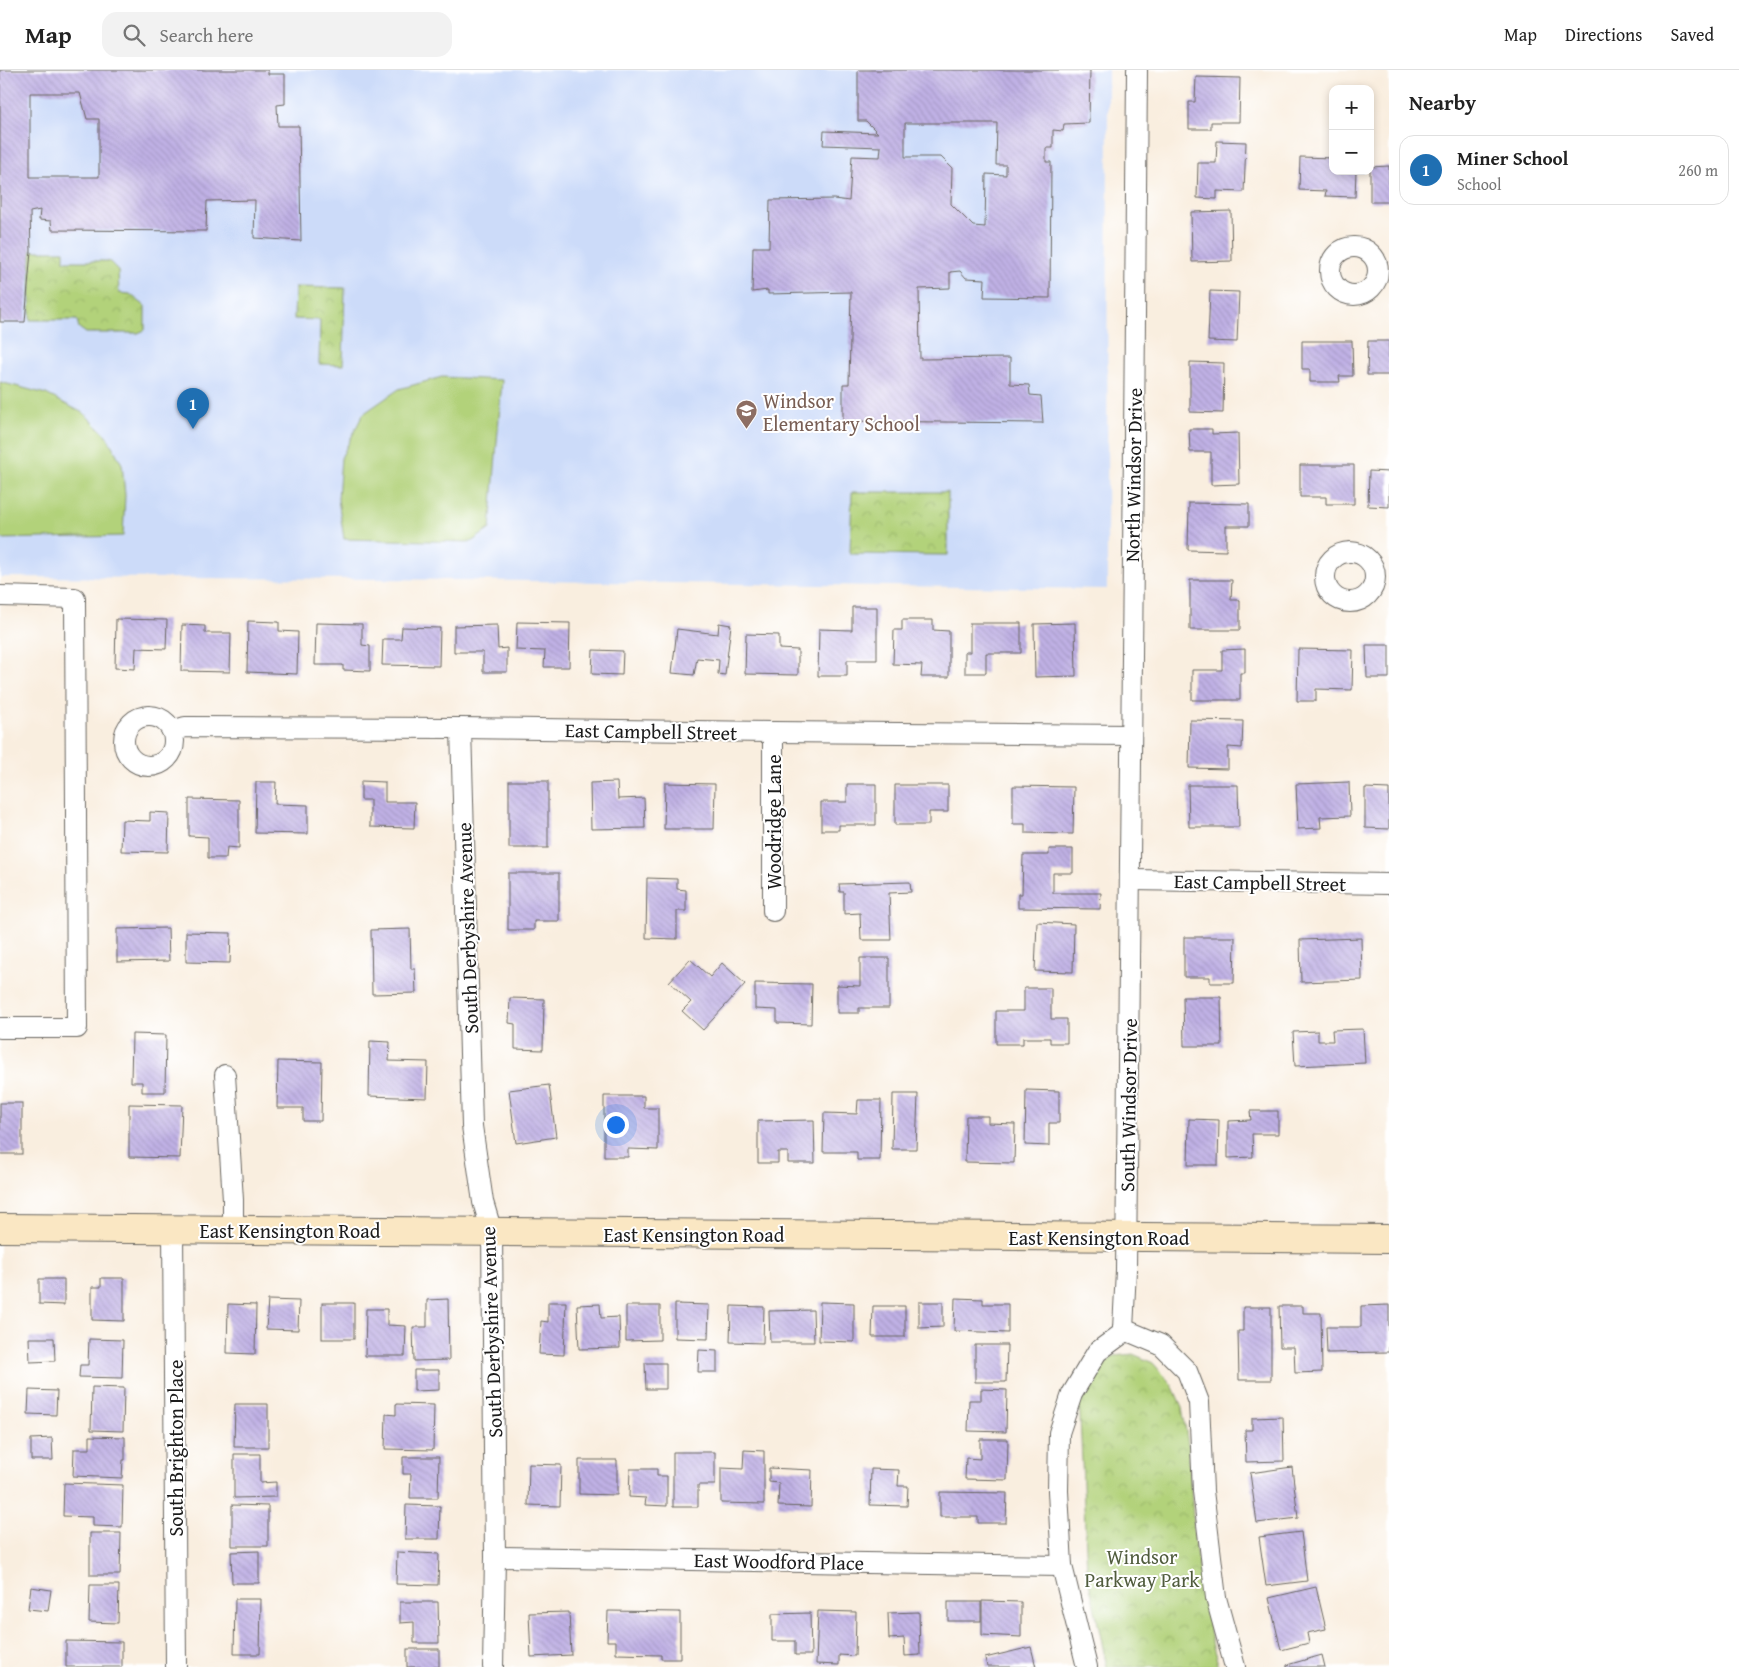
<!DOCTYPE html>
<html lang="en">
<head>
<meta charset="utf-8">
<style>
  :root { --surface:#fff; --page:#f2f2f2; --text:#222; --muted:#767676; --line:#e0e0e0; --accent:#1f6fb2 }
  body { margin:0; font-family:"Gentium Book Plus",serif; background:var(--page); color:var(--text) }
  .controls { position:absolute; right:15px; top:15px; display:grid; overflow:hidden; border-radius:10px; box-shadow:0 2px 8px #0003 }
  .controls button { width:45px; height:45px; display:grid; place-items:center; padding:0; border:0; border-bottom:1px solid var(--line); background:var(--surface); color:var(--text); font:25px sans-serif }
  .you { position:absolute; left:615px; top:1054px; width:18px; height:18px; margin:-12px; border:4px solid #fff; border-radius:50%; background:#1a73e8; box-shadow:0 0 0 8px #1a73e833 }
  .badge { display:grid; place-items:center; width:32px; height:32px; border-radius:50%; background:var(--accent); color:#fff; font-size:16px; font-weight:700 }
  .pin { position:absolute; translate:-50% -41px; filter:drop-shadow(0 1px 2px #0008) }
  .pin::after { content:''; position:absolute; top:26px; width:18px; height:15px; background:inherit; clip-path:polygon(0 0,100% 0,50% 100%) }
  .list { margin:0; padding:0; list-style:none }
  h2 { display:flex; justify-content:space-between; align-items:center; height:65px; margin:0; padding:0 20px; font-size:21px }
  h2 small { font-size:16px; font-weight:400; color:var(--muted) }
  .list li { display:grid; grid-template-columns:32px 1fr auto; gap:15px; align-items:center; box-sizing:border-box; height:70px; margin:0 10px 10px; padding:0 10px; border:1px solid var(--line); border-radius:15px }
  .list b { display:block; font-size:19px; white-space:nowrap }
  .list p { margin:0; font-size:16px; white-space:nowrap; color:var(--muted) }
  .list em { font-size:16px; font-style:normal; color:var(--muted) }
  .icon { flex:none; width:28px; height:28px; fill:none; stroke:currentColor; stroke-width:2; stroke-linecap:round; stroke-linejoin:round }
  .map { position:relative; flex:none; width:1389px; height:1597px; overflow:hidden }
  header { display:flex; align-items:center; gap:30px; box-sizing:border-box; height:70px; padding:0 25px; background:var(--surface); border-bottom:1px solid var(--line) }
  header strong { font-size:24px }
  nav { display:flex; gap:28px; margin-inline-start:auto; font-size:18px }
  .search { width:350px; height:45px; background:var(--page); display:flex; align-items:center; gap:12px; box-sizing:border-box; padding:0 18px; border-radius:15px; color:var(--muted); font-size:19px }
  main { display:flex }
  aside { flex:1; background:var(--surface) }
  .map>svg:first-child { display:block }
</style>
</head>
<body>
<header>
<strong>Map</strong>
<div class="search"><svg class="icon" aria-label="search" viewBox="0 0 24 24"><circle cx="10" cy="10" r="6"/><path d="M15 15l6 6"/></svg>Search here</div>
<nav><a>Map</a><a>Directions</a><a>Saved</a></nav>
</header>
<main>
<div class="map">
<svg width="1389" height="1597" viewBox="0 0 1389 1597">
  <defs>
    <pattern id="park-crowns" width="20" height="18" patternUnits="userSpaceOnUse" patternTransform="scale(1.25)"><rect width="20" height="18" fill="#b2d27a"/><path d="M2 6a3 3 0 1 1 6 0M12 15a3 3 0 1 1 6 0" fill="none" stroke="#98b469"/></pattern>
    <pattern id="building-back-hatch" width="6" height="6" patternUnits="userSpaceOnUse" patternTransform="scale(1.25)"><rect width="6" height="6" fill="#c0b1e5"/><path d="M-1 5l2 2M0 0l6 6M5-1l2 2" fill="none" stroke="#a498c4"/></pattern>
  </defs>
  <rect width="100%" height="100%" fill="#fff"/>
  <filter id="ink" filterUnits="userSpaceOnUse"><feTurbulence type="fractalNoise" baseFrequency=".02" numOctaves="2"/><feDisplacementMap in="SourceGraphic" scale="10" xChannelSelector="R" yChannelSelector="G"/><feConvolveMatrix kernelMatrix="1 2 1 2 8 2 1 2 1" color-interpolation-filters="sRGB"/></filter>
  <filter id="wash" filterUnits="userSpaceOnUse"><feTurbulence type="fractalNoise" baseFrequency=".0096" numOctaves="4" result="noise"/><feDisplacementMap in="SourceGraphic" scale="20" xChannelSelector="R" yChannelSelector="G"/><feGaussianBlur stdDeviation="1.12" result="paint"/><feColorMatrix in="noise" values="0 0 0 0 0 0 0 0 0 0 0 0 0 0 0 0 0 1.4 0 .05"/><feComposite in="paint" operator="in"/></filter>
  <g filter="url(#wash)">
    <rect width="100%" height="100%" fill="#f9eedf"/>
    <polygon fill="#ccdbf9" points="0,0 1108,0 1107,519 386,509 0,507"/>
    <g fill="url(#park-crowns)" stroke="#67774b">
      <polygon points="31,181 64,181 64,191 106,191 110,192 118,200 119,223 130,224 145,236 145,260 138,263 86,263 79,258 77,250 30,250"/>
      <polygon points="295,217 345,218 343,295 319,294 320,250 294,249"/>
      <polygon points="852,422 948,422 948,485 850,484"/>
      <polygon points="1133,1284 1153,1293 1172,1315 1182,1337 1188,1374 1195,1476 1213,1577 1219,1597 1107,1597 1087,1502 1079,1325 1096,1302 1114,1286"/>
    </g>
    <g fill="#b2d27a" stroke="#67774b">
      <polygon points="442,307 502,310 490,459 471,472 344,469 338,429 341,388 363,344 399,319"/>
      <polygon points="0,312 46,324 85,344 106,365 122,394 125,425 123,466 0,469"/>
    </g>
    <g id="blocks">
      <g fill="url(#building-back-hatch)" fill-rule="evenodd">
        <path d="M 0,0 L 268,0 L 268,4 L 285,4 L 285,34 L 277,35 L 278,56 L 299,56 L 301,171 L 254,168 L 255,130 L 207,131 L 206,161 L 52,160 L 51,151 L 39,150 L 40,140 L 30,142 L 31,181 L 25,252 L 0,252 ZM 30,23 L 80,23 L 87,49 L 99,49 L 99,107 L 30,107 Z"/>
        <path d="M 858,0 L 1090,0 L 1089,53 L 1064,54 L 1063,61 L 1053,60 L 1053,78 L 1046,78 L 1046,92 L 1051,92 L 1050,228 L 984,227 L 985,209 L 966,208 L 960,201 L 950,202 L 950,218 L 919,219 L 920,289 L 1010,288 L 1010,314 L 1029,315 L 1030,325 L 1041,326 L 1043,353 L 843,351 L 843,314 L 849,314 L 851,222 L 768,224 L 768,220 L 752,222 L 753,177 L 769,177 L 770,130 L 834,129 L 849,131 L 852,86 L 880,87 L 881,77 L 823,75 L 824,61 L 878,63 L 866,51 L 858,51 ZM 905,53 L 997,53 L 996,95 L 1006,95 L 1006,105 L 986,104 L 985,157 L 973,156 L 951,134 L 952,98 L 941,87 L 905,87 Z"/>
        <polygon points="1196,7 1240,8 1239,52 1211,52 1211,59 1189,59 1189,32 1195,32"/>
        <polygon points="1217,71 1246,72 1244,122 1217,121 1217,129 1197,128 1198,93 1216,93"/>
        <polygon points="1300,87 1333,88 1333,101 1356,101 1355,127 1325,126 1326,121 1299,120"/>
        <polygon points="1389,96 1389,132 1370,132 1370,97"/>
        <polygon points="1231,141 1232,191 1192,192 1191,142"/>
        <polygon points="1210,221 1239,222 1237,272 1208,271"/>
        <polygon points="1302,271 1352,271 1353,306 1339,306 1340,312 1310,312 1310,299 1302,299"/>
        <polygon points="1368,271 1389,271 1389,305 1367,305"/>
        <polygon points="1190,292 1224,293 1223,343 1190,342"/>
        <polygon points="1189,359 1212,359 1212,364 1238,363 1239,414 1211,415 1211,382 1190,382"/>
        <polygon points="1300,395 1354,395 1354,434 1326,434 1326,427 1300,427"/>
        <polygon points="1369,401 1389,402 1389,437 1368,436"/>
        <polygon points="1189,433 1249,434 1249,456 1226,456 1226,481 1188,480"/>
        <polygon points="1190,510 1232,510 1231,530 1240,530 1240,560 1190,560"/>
        <polygon points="852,537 877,537 877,590 847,590 847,606 818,606 819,559 852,560"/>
        <polygon points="116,549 167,550 166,579 136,578 135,599 115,598"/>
        <polygon points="902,550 933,550 933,560 949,561 949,607 921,607 922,595 893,594 894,560 902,560"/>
        <polygon points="248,551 279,552 279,561 298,562 297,604 247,602"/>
        <polygon points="517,552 570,553 569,597 544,597 545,581 516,580"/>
        <polygon points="316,553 362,554 362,575 370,576 370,601 343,600 343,595 315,595"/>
        <polygon points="719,553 731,555 725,605 718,604 719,590 697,588 694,605 672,603 677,559 718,564"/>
        <polygon points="970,553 1021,553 1021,583 986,583 986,603 965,603 965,582 970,582"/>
        <polygon points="1075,553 1076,606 1035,607 1034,554"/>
        <polygon points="182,555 205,556 205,563 231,563 230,602 181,601"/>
        <polygon points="497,555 498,579 507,578 507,602 483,602 483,582 454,582 454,556"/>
        <polygon points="402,557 440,558 439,596 382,595 383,569 401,569"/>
        <polygon points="746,564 779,565 779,579 798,580 798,605 745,604"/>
        <polygon points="1366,575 1389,575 1389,608 1367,608"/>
        <polygon points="1245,579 1245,603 1240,603 1240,630 1192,630 1192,600 1222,600 1222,580"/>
        <polygon points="1298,579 1353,580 1352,620 1316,619 1316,631 1297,631"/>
        <polygon points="593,580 623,581 622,605 592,604"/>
        <polygon points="1190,650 1243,651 1242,678 1228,677 1228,699 1189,698"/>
        <polygon points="361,711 385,712 385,732 415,732 414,758 370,757 370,730 361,730"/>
        <rect x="509" y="711" width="39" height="67"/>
        <polygon points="256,712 276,712 275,734 308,735 308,764 255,763"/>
        <polygon points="617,712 618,729 644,728 645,758 591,759 590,713"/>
        <polygon points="1349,712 1350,746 1320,747 1321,758 1298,759 1296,714"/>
        <polygon points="665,713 715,714 714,759 664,759"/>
        <polygon points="847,714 876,714 876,755 839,755 839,760 821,760 821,732 847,732"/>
        <polygon points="895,715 948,715 948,742 929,742 929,755 895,755"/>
        <polygon points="1188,715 1238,715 1239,757 1189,757"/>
        <polygon points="1013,716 1074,717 1073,764 1025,763 1025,754 1013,754"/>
        <polygon points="1365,718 1389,719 1389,759 1365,758"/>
        <polygon points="189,729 239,730 239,778 227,777 226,788 208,788 208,767 189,766"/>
        <polygon points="150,742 169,743 168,782 121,781 122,750 150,751"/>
        <polygon points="1049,779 1073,779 1073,803 1053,803 1053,823 1101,823 1100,839 1018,838 1018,824 1022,824 1023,785 1049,785"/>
        <polygon points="508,803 559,803 559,851 534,851 534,860 508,860"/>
        <polygon points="647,808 677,809 677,819 686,820 686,841 677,841 677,869 646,868"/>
        <polygon points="910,812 911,822 889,823 891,870 861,870 860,843 844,844 844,822 840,822 839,814"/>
        <polygon points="1037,852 1074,854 1073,902 1035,901"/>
        <polygon points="168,858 169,891 117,892 117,859"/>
        <polygon points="410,859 411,899 415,899 416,923 372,924 371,860"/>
        <polygon points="186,862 231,863 230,893 186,892"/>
        <polygon points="1184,867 1235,867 1234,913 1210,913 1210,907 1184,907"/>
        <polygon points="1361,868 1362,910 1301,912 1300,870"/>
        <polygon points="860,888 889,888 889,938 859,938 859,943 837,943 837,915 860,916"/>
        <polygon points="690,889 710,907 722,893 745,914 703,960 682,941 691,932 669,912"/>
        <polygon points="755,913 812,914 811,954 777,953 777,940 755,939"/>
        <polygon points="1024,918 1051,918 1051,949 1067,949 1067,973 1050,973 1050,968 1023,968 1023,974 996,974 996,941 1024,941"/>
        <polygon points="1183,927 1221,927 1222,976 1184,976"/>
        <polygon points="510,928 544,929 543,980 515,979 515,954 509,953"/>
        <polygon points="1363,959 1365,993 1295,996 1293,962 1318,961 1318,971 1333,971 1332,960"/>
        <polygon points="132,964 166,965 165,1022 142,1022 142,1012 131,1012"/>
        <polygon points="370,971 390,972 389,991 428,992 427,1028 369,1026"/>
        <polygon points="278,991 322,992 321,1051 303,1051 303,1038 277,1038"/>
        <polygon points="549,1015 556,1067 516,1073 509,1020"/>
        <polygon points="1026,1020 1059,1021 1059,1053 1049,1053 1049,1076 1025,1075"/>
        <polygon points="893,1024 918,1024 916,1079 892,1079"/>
        <polygon points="604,1026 644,1026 644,1038 658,1038 658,1080 628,1079 628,1087 604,1087"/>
        <polygon points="858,1030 881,1030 880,1090 857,1090 857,1082 823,1082 824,1043 857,1044"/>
        <rect x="0" y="1033" width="22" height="51"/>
        <polygon points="129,1034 182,1035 180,1088 129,1087"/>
        <polygon points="1250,1041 1278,1041 1278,1064 1252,1064 1253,1087 1228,1088 1228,1051 1251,1050"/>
        <polygon points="966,1046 988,1046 988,1053 1015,1054 1014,1093 965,1092"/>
        <polygon points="1189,1049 1219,1050 1218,1095 1188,1095"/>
        <polygon points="814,1050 815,1093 788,1093 788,1082 778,1082 778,1093 758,1093 758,1051"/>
        <polygon points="101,1208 124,1208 124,1251 92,1250 92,1217 101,1217"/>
        <polygon points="39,1209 64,1209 64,1235 39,1234"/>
        <polygon points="955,1228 983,1229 983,1234 1008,1234 1008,1263 954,1261"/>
        <polygon points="448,1229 449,1290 414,1291 413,1257 427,1257 427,1230"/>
        <polygon points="268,1230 299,1231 298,1260 266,1259"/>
        <polygon points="548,1232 566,1232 564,1285 539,1284 541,1251 548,1252"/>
        <polygon points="820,1232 854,1233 854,1272 819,1271"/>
        <polygon points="919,1232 943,1232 943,1257 919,1258"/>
        <rect x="322" y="1233" width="32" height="36"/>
        <polygon points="228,1234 256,1235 255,1284 227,1283"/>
        <polygon points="600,1234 601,1248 619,1247 620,1278 579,1279 577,1235"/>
        <polygon points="675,1234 709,1235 708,1269 675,1268"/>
        <polygon points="1389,1235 1389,1282 1327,1283 1326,1257 1361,1257 1361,1236"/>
        <polygon points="626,1236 660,1236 660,1270 626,1271"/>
        <polygon points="731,1236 764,1237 763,1273 730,1272"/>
        <polygon points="873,1236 905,1236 905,1267 872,1267"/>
        <polygon points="1279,1236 1303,1236 1303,1243 1321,1243 1322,1302 1295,1303 1294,1277 1280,1277"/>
        <polygon points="1243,1237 1271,1237 1271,1310 1239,1310 1238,1261 1243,1261"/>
        <polygon points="366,1239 387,1239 387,1255 406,1256 405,1286 365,1286"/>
        <polygon points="813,1240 814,1272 770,1272 769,1241"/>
        <polygon points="29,1268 54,1268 55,1291 30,1292"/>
        <polygon points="89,1269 123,1270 122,1308 79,1307 80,1295 88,1295"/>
        <polygon points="975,1275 1007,1275 1006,1312 975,1312"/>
        <polygon points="699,1280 717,1281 717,1302 698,1302"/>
        <polygon points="645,1293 666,1293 666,1319 646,1319"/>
        <polygon points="414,1300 439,1300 439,1320 414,1321"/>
        <polygon points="92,1317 124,1318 123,1361 91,1360"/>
        <polygon points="981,1319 1007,1320 1006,1362 968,1361 969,1330 981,1330"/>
        <polygon points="29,1320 57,1321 56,1345 28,1344"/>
        <polygon points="235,1334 268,1334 268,1377 234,1377"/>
        <polygon points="396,1334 434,1335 433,1380 385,1379 386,1344 396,1345"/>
        <polygon points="1283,1347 1284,1391 1246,1392 1245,1360 1252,1360 1252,1348"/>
        <polygon points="90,1366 125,1367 125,1390 123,1390 122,1408 73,1406 74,1379 90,1379"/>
        <polygon points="52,1368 53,1390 31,1390 31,1369"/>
        <polygon points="980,1369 1008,1369 1007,1410 965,1409 966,1388 980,1389"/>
        <polygon points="744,1380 764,1381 764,1434 721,1433 721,1398 743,1399"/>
        <polygon points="673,1382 715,1382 715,1415 698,1415 698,1437 673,1437"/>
        <polygon points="234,1384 260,1384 260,1413 276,1412 276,1427 234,1428"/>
        <polygon points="403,1387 439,1387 438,1428 410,1428 411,1404 403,1404"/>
        <polygon points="579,1390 617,1390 617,1425 579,1424"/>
        <polygon points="529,1394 561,1395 560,1436 528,1435"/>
        <polygon points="1292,1397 1298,1448 1257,1453 1250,1403"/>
        <polygon points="769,1398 812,1400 811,1437 778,1436 779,1413 769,1412"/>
        <polygon points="630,1399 657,1399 657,1406 667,1406 667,1436 645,1435 646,1428 629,1427"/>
        <polygon points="871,1399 899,1400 898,1416 908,1416 907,1436 870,1435"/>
        <polygon points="64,1413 123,1415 122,1457 93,1456 93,1447 63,1446"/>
        <polygon points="940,1422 1007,1423 1006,1453 978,1453 978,1447 940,1447"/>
        <polygon points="232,1435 268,1436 268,1476 232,1476"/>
        <polygon points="406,1435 440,1436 439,1469 405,1469"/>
        <polygon points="1301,1462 1307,1511 1266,1516 1259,1467"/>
        <polygon points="90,1463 121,1463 120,1505 90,1505"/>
        <polygon points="259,1481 259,1513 232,1513 231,1482"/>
        <polygon points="397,1482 439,1484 438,1515 396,1514"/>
        <polygon points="90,1515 119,1515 118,1553 89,1552"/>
        <polygon points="31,1517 51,1520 48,1541 28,1539"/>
        <polygon points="1316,1517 1326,1559 1307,1563 1309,1573 1281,1580 1269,1528"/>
        <polygon points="235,1529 261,1529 260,1584 234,1584"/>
        <polygon points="982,1531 1021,1532 1021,1567 982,1565"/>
        <polygon points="400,1532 438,1532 439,1573 414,1573 414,1552 400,1553"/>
        <rect x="948" y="1532" width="33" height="19"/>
        <polygon points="608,1541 680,1542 680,1589 661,1589 661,1585 616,1584 616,1571 607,1571"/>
        <polygon points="818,1541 856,1542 855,1586 839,1585 839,1595 816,1594"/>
        <polygon points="569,1542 571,1585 531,1587 529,1543"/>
        <polygon points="919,1542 920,1585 905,1586 904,1568 889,1569 888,1543"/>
        <polygon points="810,1543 811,1585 795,1585 795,1571 772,1571 772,1544"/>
        <polygon points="66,1571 122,1572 122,1597 66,1597"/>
        <polygon points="1031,1577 1036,1597 987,1597 985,1588"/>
        <rect x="407" y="1579" width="32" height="18"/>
        <polygon points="1322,1585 1325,1597 1287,1597 1287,1595"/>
      </g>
    </g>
  </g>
  <g filter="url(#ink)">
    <use href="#blocks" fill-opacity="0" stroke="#696660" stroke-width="1"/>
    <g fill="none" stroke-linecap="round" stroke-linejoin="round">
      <defs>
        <g id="street">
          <circle cx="1354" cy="201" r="24"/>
          <circle cx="1350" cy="507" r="25"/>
          <polyline points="0,526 75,528 77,958 0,958"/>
          <circle cx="149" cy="671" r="25"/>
          <polyline points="461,658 472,1056 483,1132 492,1162 495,1487 493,1597"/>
          <polyline points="172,661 185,657 461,658 773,662 1131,665"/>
          <polyline points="773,662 773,841"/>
          <polyline points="1131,810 1389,814"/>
          <polyline points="225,1005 233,1130 233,1159"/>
          <polyline points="173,1159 176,1597"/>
          <polyline points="1123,1259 1161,1275 1187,1301 1199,1332 1203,1421 1216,1528 1235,1597"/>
          <polyline points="495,1487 1062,1496"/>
          <path d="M 1087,1597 L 1062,1496 L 1058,1421 L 1059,1363 L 1072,1324 L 1097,1282 L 1123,1263 L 1123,1259 L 1126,1200 C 1132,800 1133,400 1137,0"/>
        </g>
        <polyline id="secondary" points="0,1158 1389,1169"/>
      </defs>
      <use href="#street" stroke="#696660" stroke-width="22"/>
      <use href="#secondary" stroke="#696660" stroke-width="30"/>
      <use href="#street" stroke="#fff" stroke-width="20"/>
      <use href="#secondary" stroke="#fae7c3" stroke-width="28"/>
    </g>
  </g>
  <defs>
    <symbol id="school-pin" viewBox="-11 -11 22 30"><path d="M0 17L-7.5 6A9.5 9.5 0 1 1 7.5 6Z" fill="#8d6e63" stroke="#fff"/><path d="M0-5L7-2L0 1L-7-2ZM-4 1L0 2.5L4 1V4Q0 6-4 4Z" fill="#fff"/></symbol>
  </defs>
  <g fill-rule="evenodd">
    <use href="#school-pin" x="734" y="328" width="25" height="34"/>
  </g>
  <g text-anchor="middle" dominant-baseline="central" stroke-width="4" stroke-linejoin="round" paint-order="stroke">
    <g font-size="20" fill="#785e54" stroke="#fff" text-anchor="start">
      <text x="763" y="330">Windsor<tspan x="763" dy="23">Elementary School</tspan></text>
    </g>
    <g font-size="20" fill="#1c1c1c" stroke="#fff">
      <text transform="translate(1133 405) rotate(-89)">North Windsor Drive</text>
      <text transform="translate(651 661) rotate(1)">East Campbell Street</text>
      <text transform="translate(773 752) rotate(-90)">Woodridge Lane</text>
      <text transform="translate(1260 812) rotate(1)">East Campbell Street</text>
      <text transform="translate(467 858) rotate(-92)">South Derbyshire Avenue</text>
      <text transform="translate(1128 1035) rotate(-89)">South Windsor Drive</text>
      <text x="290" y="1160">East Kensington Road</text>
      <text x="694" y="1164">East Kensington Road</text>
      <text x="1099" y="1167">East Kensington Road</text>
      <text transform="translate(491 1262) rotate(-92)">South Derbyshire Avenue</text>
      <text transform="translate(175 1378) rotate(-90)">South Brighton Place</text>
      <text transform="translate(779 1491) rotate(1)">East Woodford Place</text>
    </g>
    <g font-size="20" fill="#505c3d" stroke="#fff">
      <text x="1142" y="1486">Windsor<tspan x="1142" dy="23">Parkway Park</tspan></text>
    </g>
  </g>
</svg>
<div class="controls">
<button>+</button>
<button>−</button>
</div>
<div class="you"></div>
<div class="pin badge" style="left:193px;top:359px">1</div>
</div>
<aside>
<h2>Nearby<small></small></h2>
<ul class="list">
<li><span class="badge">1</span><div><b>Miner School</b><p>School</p></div><em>260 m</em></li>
</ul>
</aside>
</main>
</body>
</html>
